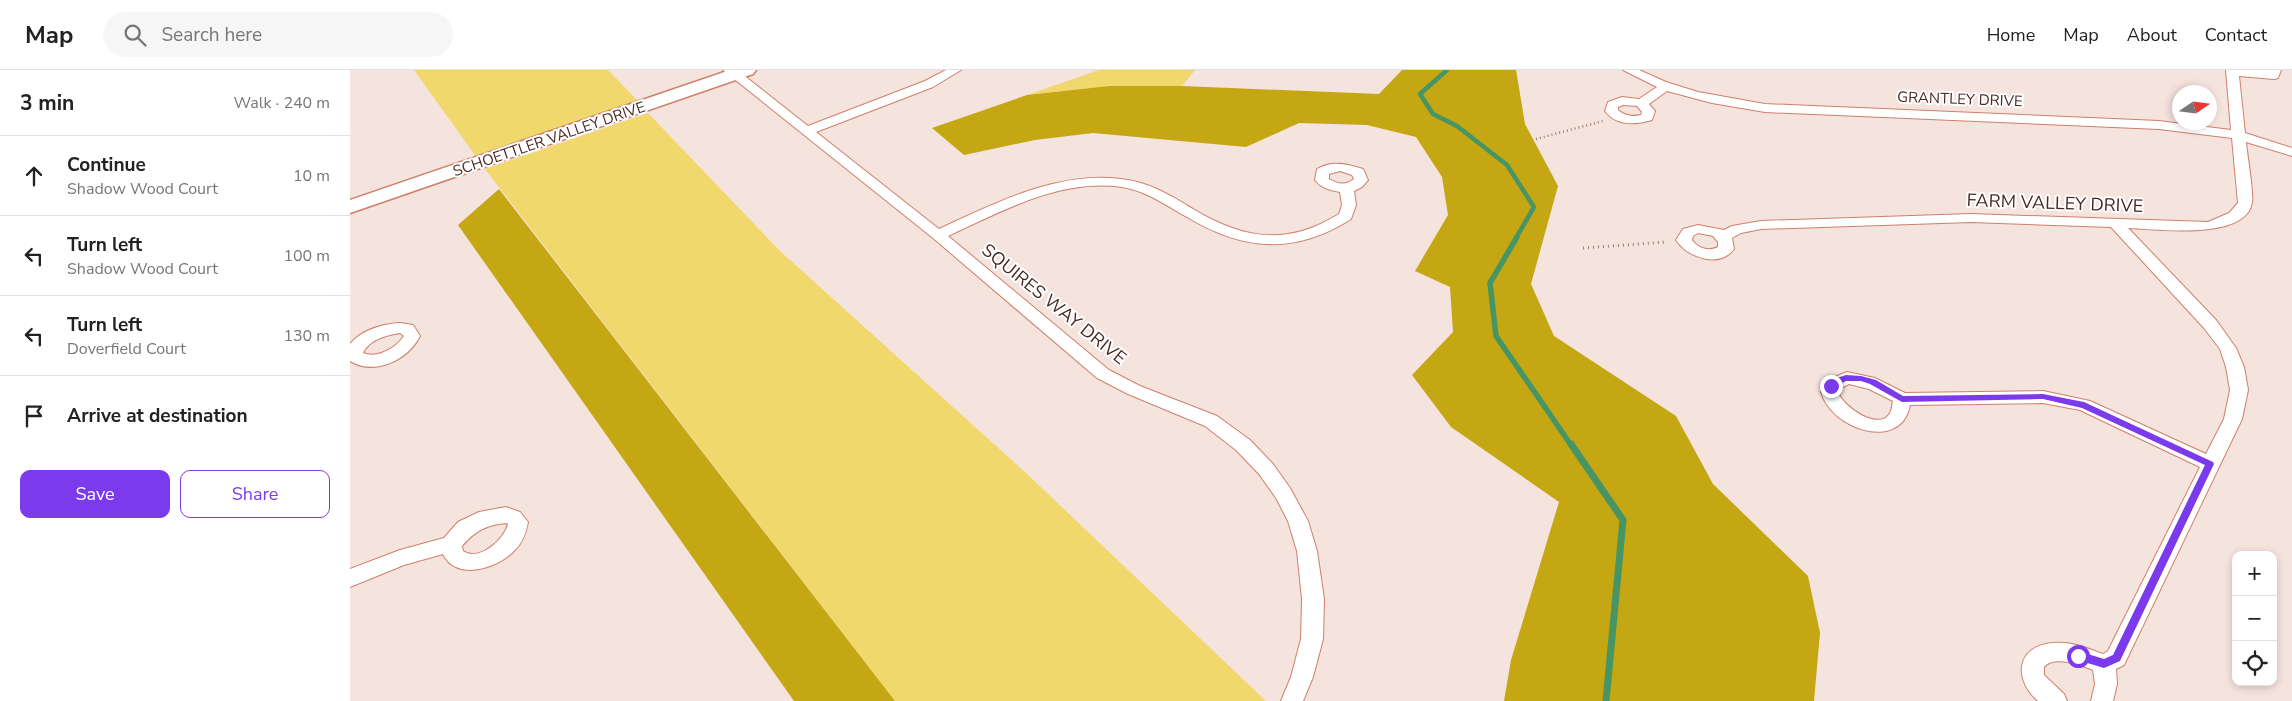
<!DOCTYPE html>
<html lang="en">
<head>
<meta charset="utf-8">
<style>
  :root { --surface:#fff; --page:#f6f6f6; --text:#222; --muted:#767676; --line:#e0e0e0; --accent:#7c3aed }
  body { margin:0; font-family:"Nunito Sans",sans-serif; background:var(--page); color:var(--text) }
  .controls { position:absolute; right:15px; bottom:15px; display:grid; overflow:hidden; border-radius:10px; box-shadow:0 2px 8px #0003 }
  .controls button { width:45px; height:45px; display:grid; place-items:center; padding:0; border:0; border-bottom:1px solid var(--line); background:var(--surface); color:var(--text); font:25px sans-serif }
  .compass { position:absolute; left:1822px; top:15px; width:45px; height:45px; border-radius:50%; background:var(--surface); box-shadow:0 2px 8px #0003; rotate:77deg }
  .stop { position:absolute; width:15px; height:15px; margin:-11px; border:4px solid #7c3aed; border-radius:50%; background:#fff }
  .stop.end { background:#7c3aed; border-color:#fff; box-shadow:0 1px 5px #0008 }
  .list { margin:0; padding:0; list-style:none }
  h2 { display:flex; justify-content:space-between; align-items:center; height:65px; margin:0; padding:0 20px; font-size:21px }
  h2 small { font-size:16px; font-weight:400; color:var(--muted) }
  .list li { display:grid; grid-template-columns:32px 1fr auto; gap:15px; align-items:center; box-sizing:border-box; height:80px; padding:0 20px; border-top:1px solid var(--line) }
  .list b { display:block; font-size:19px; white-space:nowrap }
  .list p { margin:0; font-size:16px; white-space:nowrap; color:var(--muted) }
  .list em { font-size:16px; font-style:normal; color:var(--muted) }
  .actions { display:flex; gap:10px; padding:15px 20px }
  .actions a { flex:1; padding:11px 0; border:1px solid var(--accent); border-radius:10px; text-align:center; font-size:18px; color:var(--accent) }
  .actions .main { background:var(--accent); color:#fff }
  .icon { flex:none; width:28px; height:28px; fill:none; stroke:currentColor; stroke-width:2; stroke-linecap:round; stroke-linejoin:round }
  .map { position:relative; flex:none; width:1942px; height:631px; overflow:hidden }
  header { display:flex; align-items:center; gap:30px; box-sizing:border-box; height:70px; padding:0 25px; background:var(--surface); border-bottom:1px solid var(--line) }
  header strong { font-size:24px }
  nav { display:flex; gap:28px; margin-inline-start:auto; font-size:18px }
  .search { width:350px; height:45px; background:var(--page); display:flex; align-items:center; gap:12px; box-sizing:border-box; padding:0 18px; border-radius:28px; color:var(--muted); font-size:19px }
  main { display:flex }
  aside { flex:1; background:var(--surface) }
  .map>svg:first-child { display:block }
</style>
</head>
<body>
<header>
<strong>Map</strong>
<div class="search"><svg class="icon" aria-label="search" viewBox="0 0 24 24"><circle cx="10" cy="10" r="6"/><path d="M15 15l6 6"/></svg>Search here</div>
<nav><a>Home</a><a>Map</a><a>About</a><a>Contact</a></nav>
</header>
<main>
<aside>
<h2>3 min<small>Walk · 240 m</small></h2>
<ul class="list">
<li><svg class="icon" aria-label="ahead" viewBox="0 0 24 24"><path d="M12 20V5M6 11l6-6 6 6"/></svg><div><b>Continue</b><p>Shadow Wood Court</p></div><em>10 m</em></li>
<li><svg class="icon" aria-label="left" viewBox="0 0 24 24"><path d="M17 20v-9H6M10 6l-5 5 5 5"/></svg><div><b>Turn left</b><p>Shadow Wood Court</p></div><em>100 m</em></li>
<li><svg class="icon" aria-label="left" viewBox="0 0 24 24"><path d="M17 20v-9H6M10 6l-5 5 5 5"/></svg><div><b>Turn left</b><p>Doverfield Court</p></div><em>130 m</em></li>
<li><svg class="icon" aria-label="arrive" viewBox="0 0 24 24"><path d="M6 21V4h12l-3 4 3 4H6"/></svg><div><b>Arrive at destination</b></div></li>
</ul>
<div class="actions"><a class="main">Save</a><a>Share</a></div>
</aside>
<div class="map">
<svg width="1942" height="631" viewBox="0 0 1942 631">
  <rect width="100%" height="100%" fill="#f5e3de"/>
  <g fill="#f1d86c">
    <polygon points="64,0 258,0 291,34 127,88"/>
    <polygon points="749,0 845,0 832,16 759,16 677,25"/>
    <polygon points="298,43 430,181 676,403 916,631 545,631 135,99"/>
  </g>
  <g fill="#c4a713">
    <polygon points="1052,0 1166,0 1175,54 1208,116 1181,214 1204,266 1326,346 1363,414 1458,506 1470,563 1464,631 1154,631 1161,590 1209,432 1101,357 1062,305 1103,262 1100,217 1065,201 1098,145 1092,107 1066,67 1017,55 949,53 896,77 743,63 685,70 614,85 582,58 677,25 759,16 832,16 1029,24"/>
    <polygon points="149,119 545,631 444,631 108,155"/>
  </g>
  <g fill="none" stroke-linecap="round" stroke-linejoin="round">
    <polyline stroke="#479464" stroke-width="4.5" points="1097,0 1070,24 1083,44 1107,56 1157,95 1184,137 1166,168"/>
    <polyline stroke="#479464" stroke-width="5.5" points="1167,167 1140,213 1146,266 1221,375"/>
    <polyline stroke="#479464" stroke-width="7" points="1221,374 1273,450 1256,631"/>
    <defs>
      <g id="street">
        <path d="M 373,0 L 387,0 L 458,56 L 575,11 L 596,0 L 611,0 L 583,17 L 466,62 L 589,159 C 646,133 707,101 771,109 C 799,112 820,125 843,139 C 895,170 937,176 989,144 L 992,135 L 990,122 C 980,120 971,118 965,110 L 967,99 C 982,90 997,94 1013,99 L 1018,110 L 1012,117 L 1004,121 L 1006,135 L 1001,149 C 945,185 893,181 837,147 C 815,135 797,121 772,117 C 711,108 652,141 598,166 L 759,300 L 790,316 L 867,346 L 900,370 L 923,394 L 940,418 L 958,451 L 967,481 L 974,529 L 973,569 L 963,607 L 953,631 L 931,631 L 941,607 L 951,569 L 952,529 L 947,481 L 938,451 L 926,428 L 909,404 L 886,380 L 855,356 L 778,324 L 747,308 L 583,168 ZM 990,101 L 1002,105 L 1004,109 C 995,116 988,114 979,109 L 979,104 Z"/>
        <path d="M 1273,0 L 1289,0 L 1316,12 L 1348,22 L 1415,34 L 1809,51 L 1881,60 L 1876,0 L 1931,0 L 1928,8 L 1924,9 L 1889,6 L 1895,63 L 1942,78 L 1942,86 L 1896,72 C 1897,84 1904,123 1902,133 C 1895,171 1805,159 1778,158 L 1866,250 L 1886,278 L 1894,297 L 1898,320 L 1892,349 L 1774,595 L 1766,599 L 1767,614 L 1763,631 L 1741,631 L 1745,614 L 1743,600 C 1730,595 1705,585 1694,597 L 1694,605 L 1714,624 L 1717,631 L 1688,631 C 1663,609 1666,576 1703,573 C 1720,571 1737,578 1753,584 L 1758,581 L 1850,397 L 1730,340 L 1693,333 L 1560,335 C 1551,383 1481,359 1471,322 L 1478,310 L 1497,302 L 1525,308 L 1555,323 L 1693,321 L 1740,331 L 1856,384 L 1874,349 L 1880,320 L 1876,297 L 1870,279 L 1854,258 L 1761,157 L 1621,152 L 1411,159 L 1391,163 L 1382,168 L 1384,179 C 1369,199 1337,187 1326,170 L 1333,159 L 1348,155 L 1374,160 L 1382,156 L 1411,151 L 1621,144 L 1858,152 L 1879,143 L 1888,133 L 1882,68 L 1809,59 L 1415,42 L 1362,33 L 1317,21 L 1299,34 L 1305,41 L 1302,50 C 1285,55 1266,56 1255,41 L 1258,32 L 1272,27 L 1289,29 L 1307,17 ZM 1273,35 L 1287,36 L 1292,42 L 1291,45 C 1282,47 1275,46 1268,40 L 1268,37 ZM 1348,163 L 1363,166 L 1368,172 L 1368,177 C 1358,182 1348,178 1342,170 L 1343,166 ZM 1499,314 L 1519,319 L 1543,331 C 1542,335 1542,340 1540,343 C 1529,362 1493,337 1488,322 L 1491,318 Z"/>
        <path d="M 50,253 L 63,255 L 70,266 C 58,290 25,306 0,291 L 0,274 C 12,260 31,254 50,253 ZM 50,263 L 54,266 C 46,278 27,289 13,283 C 19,270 36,265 50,263 Z"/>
        <path d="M 156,437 L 170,442 L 178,452 C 176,463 173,472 165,480 C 149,498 106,512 93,484 L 54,495 L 0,517 L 0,499 L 50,480 L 94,468 L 108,452 L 129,442 ZM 156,453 L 158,454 C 154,470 129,492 113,481 L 112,476 C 125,461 136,455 156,453 Z"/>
      </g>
      <polygon id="secondary" points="380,0 406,0 403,4 0,143 0,130"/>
    </defs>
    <use href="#street" stroke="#cf7f69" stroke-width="2"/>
    <use href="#secondary" stroke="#cf7f69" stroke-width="3"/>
    <polyline stroke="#977d75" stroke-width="2.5" stroke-dasharray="1 3" stroke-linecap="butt" points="1186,69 1253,51"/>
    <polyline stroke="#977d75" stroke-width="3" stroke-dasharray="1 4" stroke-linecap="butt" points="1233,178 1316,172"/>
    <use href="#street" fill="#fff" fill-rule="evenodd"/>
    <use href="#secondary" fill="#fff" fill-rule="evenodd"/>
  </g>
  <polygon fill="#7c3aed" points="1496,305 1511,306 1526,310 1553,326 1693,324 1734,332 1863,392 1864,394 1770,591 1754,598 1724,589 1723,586 1728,581 1754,589 1763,585 1855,395 1732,338 1693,329 1552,332 1520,314 1511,311 1496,311 1484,317 1479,317 1479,314 1484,309"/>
  <g text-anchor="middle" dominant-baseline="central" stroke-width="4" stroke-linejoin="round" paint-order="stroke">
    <g font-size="15" fill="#49281f" stroke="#fff">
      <text transform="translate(1610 29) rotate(2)">GRANTLEY DRIVE</text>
      <text transform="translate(199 69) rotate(-19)">SCHOETTLER VALLEY DRIVE</text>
    </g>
    <g font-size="18" fill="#49281f" stroke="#fff">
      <text transform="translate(1705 133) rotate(2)">FARM VALLEY DRIVE</text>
      <text transform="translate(704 234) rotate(39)">SQUIRES WAY DRIVE</text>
    </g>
  </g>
</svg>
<div class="controls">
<button>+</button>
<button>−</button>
<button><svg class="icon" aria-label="locate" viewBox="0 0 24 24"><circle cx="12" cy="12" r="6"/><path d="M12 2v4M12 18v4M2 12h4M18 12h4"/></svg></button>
</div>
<svg class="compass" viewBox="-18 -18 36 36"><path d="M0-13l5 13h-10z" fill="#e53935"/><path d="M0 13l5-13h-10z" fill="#767676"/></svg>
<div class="stop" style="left:1728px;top:586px"></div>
<div class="stop end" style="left:1481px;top:316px"></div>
</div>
</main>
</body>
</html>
